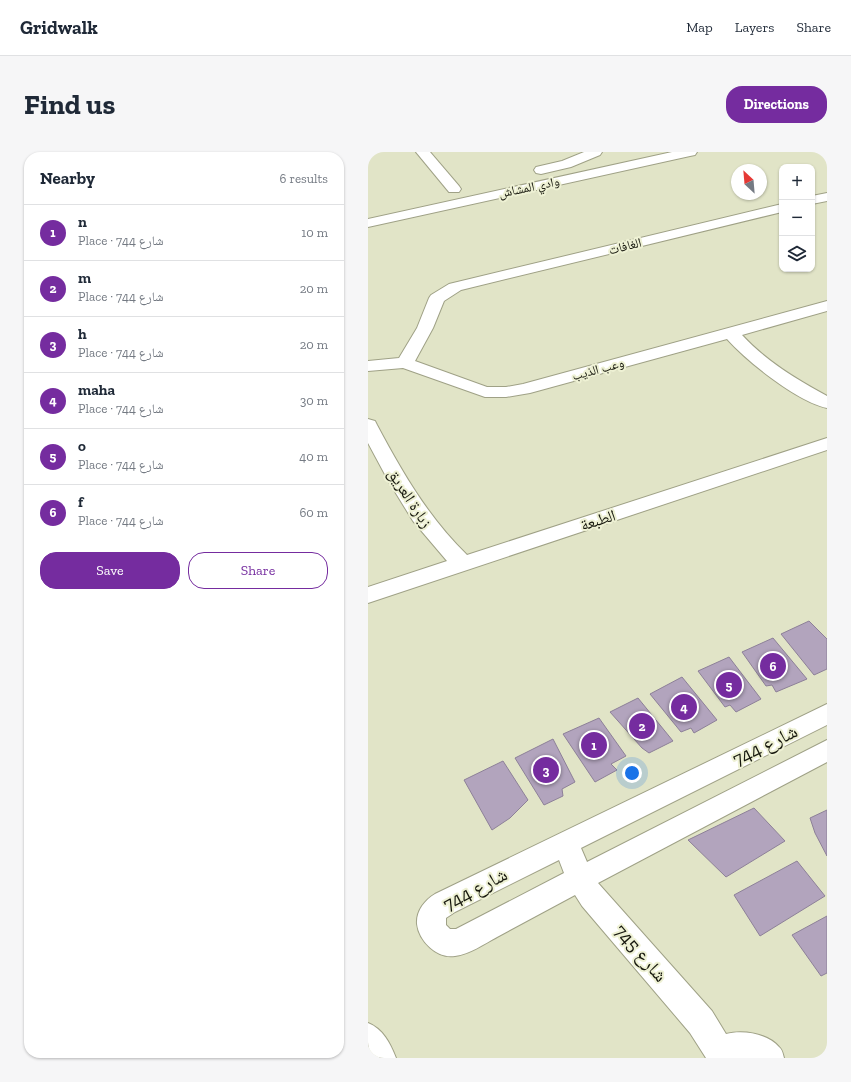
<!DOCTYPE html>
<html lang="en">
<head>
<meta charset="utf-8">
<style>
  :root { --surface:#fff; --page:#f6f6f7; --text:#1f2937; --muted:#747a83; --line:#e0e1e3; --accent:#752c9f }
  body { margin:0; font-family:"Zilla Slab","Noto Naskh Arabic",serif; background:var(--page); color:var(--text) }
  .controls { position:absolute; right:12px; top:12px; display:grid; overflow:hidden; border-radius:8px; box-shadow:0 1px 3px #0004 }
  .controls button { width:36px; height:36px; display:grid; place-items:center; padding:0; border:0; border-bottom:1px solid var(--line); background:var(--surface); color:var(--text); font:20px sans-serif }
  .compass { position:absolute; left:363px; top:12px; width:36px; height:36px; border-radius:50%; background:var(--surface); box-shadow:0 1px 3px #0004; rotate:334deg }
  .you { position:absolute; left:264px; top:621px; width:14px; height:14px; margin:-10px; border:3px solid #fff; border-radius:50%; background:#1a73e8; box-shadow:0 0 0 6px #1a73e833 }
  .badge { display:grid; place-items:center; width:26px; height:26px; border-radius:50%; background:var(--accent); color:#fff; font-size:13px; font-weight:700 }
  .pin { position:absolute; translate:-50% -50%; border:2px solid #fff; box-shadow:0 1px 4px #0006 }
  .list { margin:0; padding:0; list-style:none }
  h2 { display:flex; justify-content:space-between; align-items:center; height:52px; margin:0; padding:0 16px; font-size:17px }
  h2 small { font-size:13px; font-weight:400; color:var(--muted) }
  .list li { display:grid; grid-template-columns:26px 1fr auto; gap:12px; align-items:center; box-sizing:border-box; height:56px; padding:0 16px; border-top:1px solid var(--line) }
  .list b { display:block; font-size:15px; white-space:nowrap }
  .list p { margin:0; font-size:13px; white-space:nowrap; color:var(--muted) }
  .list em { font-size:13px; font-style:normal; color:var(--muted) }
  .actions { display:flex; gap:8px; padding:12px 16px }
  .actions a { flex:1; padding:9px 0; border:1px solid var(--accent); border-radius:16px; text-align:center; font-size:14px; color:var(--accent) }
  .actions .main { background:var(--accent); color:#fff }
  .icon { flex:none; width:22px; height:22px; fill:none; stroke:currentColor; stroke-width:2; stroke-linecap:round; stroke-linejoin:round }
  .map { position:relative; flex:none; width:459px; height:906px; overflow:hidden; border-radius:16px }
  header { display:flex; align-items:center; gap:24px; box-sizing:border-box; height:56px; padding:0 20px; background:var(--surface); border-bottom:1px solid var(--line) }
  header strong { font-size:19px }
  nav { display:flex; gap:22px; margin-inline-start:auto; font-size:14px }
  .intro { display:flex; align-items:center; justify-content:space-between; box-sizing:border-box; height:96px; padding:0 24px }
  h1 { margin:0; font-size:28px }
  .button { padding:10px 18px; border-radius:16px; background:var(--accent); color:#fff; font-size:14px; font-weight:700 }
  main { display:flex; gap:24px; padding:0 24px }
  aside { flex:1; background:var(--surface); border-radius:16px; box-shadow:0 1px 3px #0004 }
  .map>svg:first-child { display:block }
</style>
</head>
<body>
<header>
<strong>Gridwalk</strong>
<nav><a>Map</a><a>Layers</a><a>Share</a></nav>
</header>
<div class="intro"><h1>Find us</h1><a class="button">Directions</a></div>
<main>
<aside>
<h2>Nearby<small>6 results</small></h2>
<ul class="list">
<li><span class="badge">1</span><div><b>n</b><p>Place · شارع 744</p></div><em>10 m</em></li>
<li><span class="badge">2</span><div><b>m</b><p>Place · شارع 744</p></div><em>20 m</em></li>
<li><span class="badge">3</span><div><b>h</b><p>Place · شارع 744</p></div><em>20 m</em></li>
<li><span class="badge">4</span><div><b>maha</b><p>Place · شارع 744</p></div><em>30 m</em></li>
<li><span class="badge">5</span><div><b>o</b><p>Place · شارع 744</p></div><em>40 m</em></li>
<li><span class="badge">6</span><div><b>f</b><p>Place · شارع 744</p></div><em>60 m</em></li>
</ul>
<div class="actions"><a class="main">Save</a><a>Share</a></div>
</aside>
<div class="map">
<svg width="459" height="906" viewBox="0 0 459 906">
  <rect width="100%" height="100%" fill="#e1e4c7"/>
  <g fill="#b2a4bd" stroke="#8d8098">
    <polygon points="441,469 459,487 459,517 446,523 413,482"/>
    <polygon points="405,486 439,527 408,540 404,533 398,534 374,500"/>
    <polygon points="361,505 393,547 368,560 362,553 357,555 330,519"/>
    <polygon points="314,525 349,568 326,581 323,576 313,580 282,542"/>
    <polygon points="270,546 305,589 281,601 274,596 242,560"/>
    <polygon points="231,566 258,604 243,612 249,618 227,630 195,582"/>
    <polygon points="185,587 207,630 194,637 195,644 176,653 147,606"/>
    <polygon points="135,609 160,648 142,666 124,678 96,628"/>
    <polygon points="386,656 417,689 358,725 320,688"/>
    <polygon points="459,658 459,704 447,681 442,666"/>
    <polygon points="429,709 457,744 392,784 366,743"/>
    <polygon points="459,764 459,821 453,824 424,783"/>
  </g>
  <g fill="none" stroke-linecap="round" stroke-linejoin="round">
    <defs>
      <g id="minor">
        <polygon points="48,0 62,0 91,34 93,37 91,40 81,40"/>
        <polygon points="216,0 234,0 232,3 203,15 173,22 168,21 166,18 168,15 194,9"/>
        <polygon points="304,0 329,0 327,3 322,4 0,75 0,67"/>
        <polygon points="459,41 459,49 444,52 444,44"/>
        <path d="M 414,52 L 414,60 L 93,138 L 76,149 L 65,176 L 47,209 L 119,235 L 138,235 L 155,232 L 459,149 L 459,159 L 374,183 C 398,209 428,227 459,244 L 459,256 C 428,249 380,210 359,187 L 162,241 L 138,245 L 117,245 L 35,216 L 0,219 L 0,209 L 31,206 L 49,176 L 61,146 L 63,143 L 81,132 Z"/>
        <path d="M 0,267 L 7,269 L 9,273 C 34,320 60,365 99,403 L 459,286 L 459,298 L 0,451 L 0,435 L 79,409 L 45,369 L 21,330 L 0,291 Z"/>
        <path d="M 459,552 L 459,573 L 213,696 L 219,710 L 459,588 L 459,610 L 230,731 L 344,859 L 358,882 C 374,878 399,881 411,895 C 414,897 415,902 416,906 L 338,906 L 322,881 L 214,754 L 207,743 C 181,757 155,771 129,785 C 116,792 102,802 87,804 C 69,807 51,789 49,772 C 48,759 57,748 67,742 ZM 191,708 L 196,721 L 88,777 L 82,777 L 78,773 L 78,766 L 87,760 Z"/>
        <path d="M 0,871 C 15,877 22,891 28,906 L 0,906 Z"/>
      </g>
    </defs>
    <use href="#minor" stroke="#9fa186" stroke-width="2"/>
    <use href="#minor" fill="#fff" fill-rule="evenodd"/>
  </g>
  <g text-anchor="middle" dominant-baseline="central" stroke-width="4" stroke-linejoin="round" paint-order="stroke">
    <g font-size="13" fill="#16170d" stroke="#eef1d4">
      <text transform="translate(161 35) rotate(-12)">وادي المشاش</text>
      <text transform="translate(257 94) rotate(-14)">الغافات</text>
      <text transform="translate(230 217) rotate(-15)">وعب الذيب</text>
    </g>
    <g font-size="16" fill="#16170d" stroke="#eef1d4">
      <text transform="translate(42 346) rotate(57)">زبارة العريق</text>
      <text transform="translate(230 368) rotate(-18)">الطبعة</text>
    </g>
    <g font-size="19" fill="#16170d" stroke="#eef1d4">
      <text transform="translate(397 593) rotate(-26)">شارع 744</text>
      <text transform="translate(107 737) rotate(-28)">شارع 744</text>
      <text transform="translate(273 801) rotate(49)">شارع 745</text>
    </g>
  </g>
</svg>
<div class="controls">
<button>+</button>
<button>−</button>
<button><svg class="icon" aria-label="layers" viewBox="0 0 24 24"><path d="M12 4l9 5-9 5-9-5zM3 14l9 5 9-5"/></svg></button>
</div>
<svg class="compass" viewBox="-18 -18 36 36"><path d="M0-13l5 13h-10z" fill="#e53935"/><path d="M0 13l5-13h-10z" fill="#747a83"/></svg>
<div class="you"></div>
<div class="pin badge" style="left:226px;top:593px">1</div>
<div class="pin badge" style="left:274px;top:574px">2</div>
<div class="pin badge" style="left:178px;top:618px">3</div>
<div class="pin badge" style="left:316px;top:555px">4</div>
<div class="pin badge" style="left:361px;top:533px">5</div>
<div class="pin badge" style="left:405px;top:514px">6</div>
</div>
</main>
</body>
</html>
